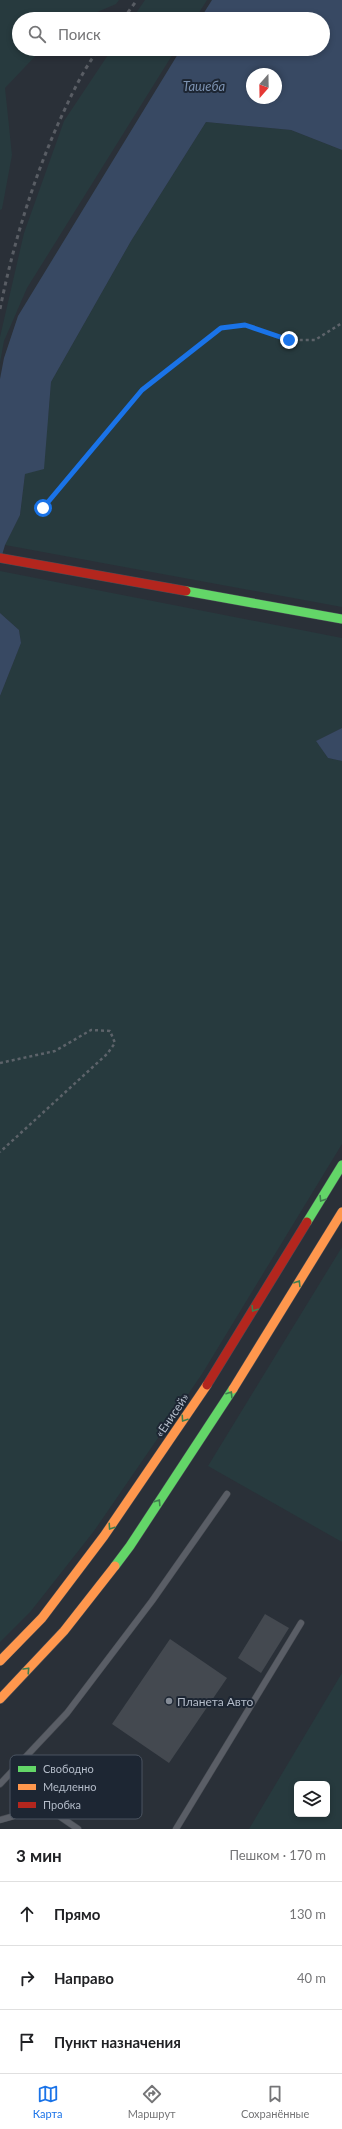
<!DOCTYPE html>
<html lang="ru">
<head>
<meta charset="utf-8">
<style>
  :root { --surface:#fff; --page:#f6f6f6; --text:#202124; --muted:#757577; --line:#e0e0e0; --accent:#1a73e8 }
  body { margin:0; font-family:Lato,sans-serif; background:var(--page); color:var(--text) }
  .controls { position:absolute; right:12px; bottom:12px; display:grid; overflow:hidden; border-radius:6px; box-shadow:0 2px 6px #0003 }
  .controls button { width:36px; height:36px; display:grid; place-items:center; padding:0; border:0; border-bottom:1px solid var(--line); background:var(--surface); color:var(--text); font:20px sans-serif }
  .compass { position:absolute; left:246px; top:68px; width:36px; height:36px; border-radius:50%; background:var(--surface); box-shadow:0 2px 6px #0003; rotate:200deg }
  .stop { position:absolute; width:12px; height:12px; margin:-9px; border:3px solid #1a73e8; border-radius:50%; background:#fff }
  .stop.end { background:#1a73e8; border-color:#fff; box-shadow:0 1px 4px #0008 }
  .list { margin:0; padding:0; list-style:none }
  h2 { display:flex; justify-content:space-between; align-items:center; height:52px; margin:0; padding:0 16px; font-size:17px }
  h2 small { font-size:13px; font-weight:400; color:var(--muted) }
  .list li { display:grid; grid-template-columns:26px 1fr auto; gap:12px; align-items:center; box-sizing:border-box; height:64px; padding:0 16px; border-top:1px solid var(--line) }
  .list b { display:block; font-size:15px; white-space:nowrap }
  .list em { font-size:13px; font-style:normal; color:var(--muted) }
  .icon { flex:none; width:22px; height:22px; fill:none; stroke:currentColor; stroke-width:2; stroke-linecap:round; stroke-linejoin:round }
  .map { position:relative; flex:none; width:342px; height:1829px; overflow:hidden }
  .search { position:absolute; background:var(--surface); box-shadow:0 2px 6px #0003; left:12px; right:12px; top:12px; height:44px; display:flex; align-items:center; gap:10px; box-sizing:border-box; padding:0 14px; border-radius:22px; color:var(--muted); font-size:15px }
  .sheet { height:244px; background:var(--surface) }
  nav { display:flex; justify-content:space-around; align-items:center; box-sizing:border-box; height:56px; border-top:1px solid var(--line); background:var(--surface); font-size:11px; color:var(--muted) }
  nav a { display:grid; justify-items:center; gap:2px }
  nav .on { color:var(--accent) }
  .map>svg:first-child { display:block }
</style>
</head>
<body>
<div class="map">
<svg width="342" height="1829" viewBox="0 0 342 1829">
  <rect width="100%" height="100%" fill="#2a3038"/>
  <g fill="#273a3e" fill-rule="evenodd">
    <polygon points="0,0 119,0 116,4 81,19 19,19 19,49 42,49 5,88 12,155 2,209 0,210"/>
    <polygon points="145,0 207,0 195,19 132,19"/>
    <polygon points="112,49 176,49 27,288 4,341 0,363 0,337 24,233 64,121"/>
    <polygon points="206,122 291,130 342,150 342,607 5,545 20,515 25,474 48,417 51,382 131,241"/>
    <polygon points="0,571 342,638 342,728 316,741 328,758 342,761 342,1144 202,1374 94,1531 31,1611 0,1642 0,696 21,643 19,630 0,613"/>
    <polygon points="342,1247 342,1542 208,1466"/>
    <path d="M 342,1673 L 342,1829 L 249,1829 ZM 297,1784 L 327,1784 L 327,1814 L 297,1814 Z"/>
  </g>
  <g fill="#384963" fill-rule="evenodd">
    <path d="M 212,0 L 342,0 L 342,150 L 291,130 L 206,122 L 131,241 L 51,382 L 44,469 L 25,474 L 20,515 L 5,545 L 0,562 L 0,379 L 4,358 L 18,316 L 181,49 L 323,49 L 323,19 L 200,19 ZM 252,74 L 276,74 L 276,98 L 252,98 Z"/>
    <polygon points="0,613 19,630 21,643 0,696"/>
    <polygon points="342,728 342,761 328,758 316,741"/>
  </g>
  <g fill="#444950">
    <polygon points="265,1614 289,1628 261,1673 238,1658"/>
    <polygon points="170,1639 227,1678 169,1763 112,1724"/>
  </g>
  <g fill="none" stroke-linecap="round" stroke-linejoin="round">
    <defs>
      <g id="lane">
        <polyline points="0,1784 67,1713 152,1601 227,1494"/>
        <polyline points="0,1820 46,1807 78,1829"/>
        <polyline points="176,1829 301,1623"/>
      </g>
      <g id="fast">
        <polyline points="186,591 342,619"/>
        <polyline points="307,1222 342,1165"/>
        <polyline points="115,1566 130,1546 233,1389"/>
      </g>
      <g id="slow">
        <polyline points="233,1389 342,1212"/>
        <polyline points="0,1661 42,1618 104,1536 207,1385"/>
        <polyline points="0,1699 64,1631 115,1566"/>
      </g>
      <g id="jam">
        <polyline points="0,558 186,591"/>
        <polyline points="207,1385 307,1222"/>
      </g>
    </defs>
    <use href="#lane" stroke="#484c53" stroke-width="7"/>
    <use href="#fast" stroke="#484c55" stroke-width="10"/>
    <use href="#slow" stroke="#484c55" stroke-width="10"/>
    <use href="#jam" stroke="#484c55" stroke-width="10"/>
    <g stroke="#5d636a" stroke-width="2.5" stroke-dasharray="3 3" stroke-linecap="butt">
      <polyline points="43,508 142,389 221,328 245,325 289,340 315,340 342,323"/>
      <polyline points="0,1063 55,1051 91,1030 110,1031 115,1043 107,1054 0,1152"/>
    </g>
    <use href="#lane" stroke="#5a5e66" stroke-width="6"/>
    <use href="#fast" stroke="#63d668" stroke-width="9"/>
    <use href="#slow" stroke="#ff974d" stroke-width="9"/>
    <use href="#jam" stroke="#b3261e" stroke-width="9"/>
    <g stroke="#595d64" stroke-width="3" stroke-dasharray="4 4" stroke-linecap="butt">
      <polyline points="123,19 137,0"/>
      <path d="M 0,309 C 13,245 32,183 58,124 C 70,98 82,71 99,49"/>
    </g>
  </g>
  <defs><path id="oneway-chevron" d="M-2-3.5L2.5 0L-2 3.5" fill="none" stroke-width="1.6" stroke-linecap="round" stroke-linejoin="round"/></defs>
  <g stroke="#407e4e">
    <use href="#oneway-chevron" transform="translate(322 1199) rotate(122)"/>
    <use href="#oneway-chevron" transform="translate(298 1283) rotate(-58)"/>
    <use href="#oneway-chevron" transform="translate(254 1309) rotate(122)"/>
    <use href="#oneway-chevron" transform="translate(230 1394) rotate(-57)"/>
    <use href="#oneway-chevron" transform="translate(184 1419) rotate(124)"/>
    <use href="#oneway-chevron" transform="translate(158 1502) rotate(-57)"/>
    <use href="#oneway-chevron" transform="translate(111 1527) rotate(124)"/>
    <use href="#oneway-chevron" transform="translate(27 1670) rotate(-47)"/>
  </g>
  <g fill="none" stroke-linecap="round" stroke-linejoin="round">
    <polyline stroke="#1a73e8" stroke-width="5" points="43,508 142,390 221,328 245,325 289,340"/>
  </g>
  <circle fill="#848b96" stroke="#1d2633" stroke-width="1.5" cx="169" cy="1701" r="4"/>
  <g text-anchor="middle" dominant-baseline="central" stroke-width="4" stroke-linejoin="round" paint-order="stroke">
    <g font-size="12" fill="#b4bcc9" stroke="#1d2633">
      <text transform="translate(172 1415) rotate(-56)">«Енисей»</text>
    </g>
    <g font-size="12" fill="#b4bcc9" stroke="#1d2633" text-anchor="start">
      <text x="177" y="1701">Планета Авто</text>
    </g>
    <g font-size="13" font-style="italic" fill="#7c92b1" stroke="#1d2633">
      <text x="204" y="86">Ташеба</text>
    </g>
  </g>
  <rect x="10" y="1755" width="132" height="64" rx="6" fill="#1d2633" stroke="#4a5360" stroke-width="1"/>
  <rect x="18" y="1766" width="18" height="6" fill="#63d668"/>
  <rect x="18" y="1784" width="18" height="6" fill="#ff974d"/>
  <rect x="18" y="1802" width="18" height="6" fill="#b3261e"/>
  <g font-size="11" fill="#b4bcc9">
    <text x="43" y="1773">Свободно</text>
    <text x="43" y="1791">Медленно</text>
    <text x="43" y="1809">Пробка</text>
  </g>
</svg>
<div class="controls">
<button><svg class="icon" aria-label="layers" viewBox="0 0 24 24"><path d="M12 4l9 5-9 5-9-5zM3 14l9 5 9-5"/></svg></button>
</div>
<svg class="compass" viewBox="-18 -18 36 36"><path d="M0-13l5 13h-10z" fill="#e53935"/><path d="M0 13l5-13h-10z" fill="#757577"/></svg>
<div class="stop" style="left:43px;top:508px"></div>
<div class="stop end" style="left:289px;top:340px"></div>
<div class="search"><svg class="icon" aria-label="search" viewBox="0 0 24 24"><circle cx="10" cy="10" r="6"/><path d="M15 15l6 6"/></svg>Поиск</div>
</div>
<section class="sheet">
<h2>3 мин<small>Пешком · 170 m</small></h2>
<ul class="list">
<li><svg class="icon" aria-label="ahead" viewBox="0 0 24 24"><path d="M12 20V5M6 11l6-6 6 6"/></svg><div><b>Прямо</b></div><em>130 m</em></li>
<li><svg class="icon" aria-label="right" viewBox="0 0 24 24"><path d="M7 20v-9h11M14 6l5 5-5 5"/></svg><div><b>Направо</b></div><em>40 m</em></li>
<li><svg class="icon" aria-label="arrive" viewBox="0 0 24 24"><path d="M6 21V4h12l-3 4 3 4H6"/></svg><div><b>Пункт назначения</b></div></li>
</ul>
</section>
<nav>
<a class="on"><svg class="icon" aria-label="map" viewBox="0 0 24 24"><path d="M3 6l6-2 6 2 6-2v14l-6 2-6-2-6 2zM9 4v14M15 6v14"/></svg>Карта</a>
<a><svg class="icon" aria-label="directions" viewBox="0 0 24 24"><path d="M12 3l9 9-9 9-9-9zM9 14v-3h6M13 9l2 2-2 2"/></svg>Маршрут</a>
<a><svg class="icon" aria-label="saved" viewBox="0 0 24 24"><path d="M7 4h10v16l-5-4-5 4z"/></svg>Сохранённые</a>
</nav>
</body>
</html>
